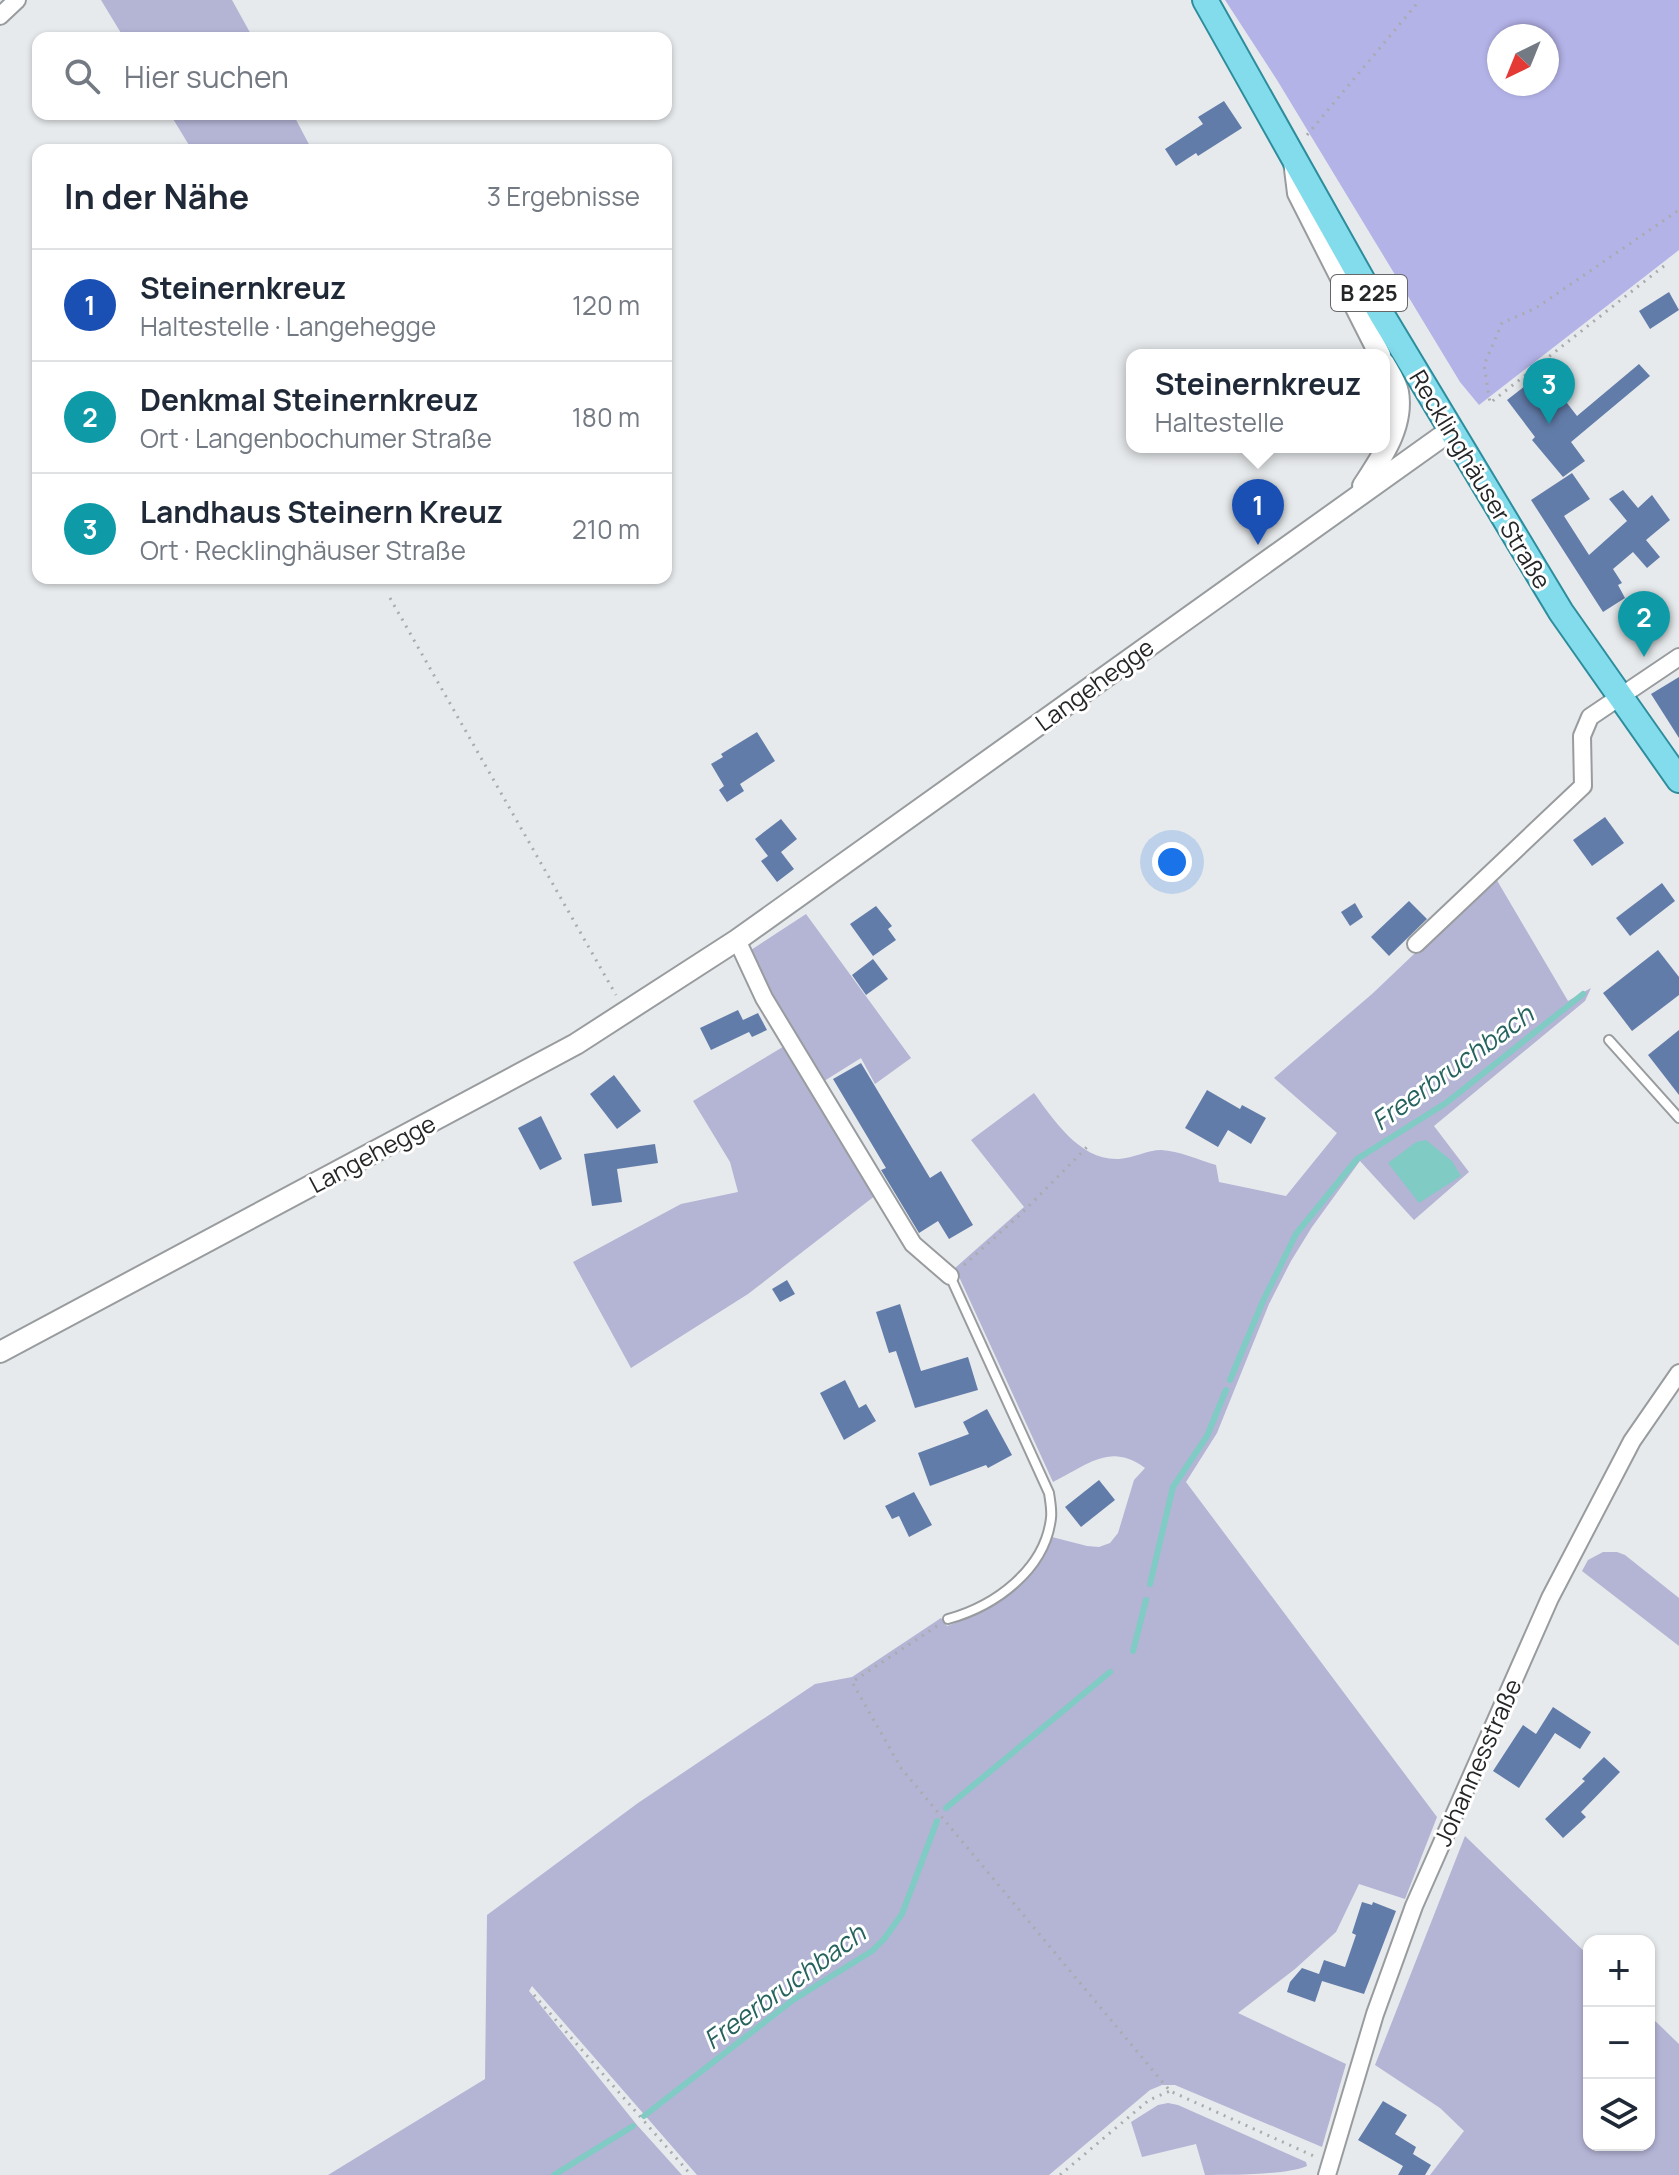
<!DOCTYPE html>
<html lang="de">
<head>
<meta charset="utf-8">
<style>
  :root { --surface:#fff; --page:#f6f6f7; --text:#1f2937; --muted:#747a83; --line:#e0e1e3; --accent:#db2777 }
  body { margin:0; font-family:Manrope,sans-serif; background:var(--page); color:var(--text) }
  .controls { position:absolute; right:24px; bottom:24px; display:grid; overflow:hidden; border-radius:16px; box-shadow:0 2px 6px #0004 }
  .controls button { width:72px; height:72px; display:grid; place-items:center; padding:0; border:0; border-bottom:2px solid var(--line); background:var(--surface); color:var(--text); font:40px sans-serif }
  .compass { position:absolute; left:1487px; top:24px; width:72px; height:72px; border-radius:50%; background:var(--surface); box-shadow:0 2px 6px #0004; rotate:223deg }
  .you { position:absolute; left:1172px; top:862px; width:28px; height:28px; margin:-20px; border:6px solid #fff; border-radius:50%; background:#1a73e8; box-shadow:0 0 0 12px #1a73e833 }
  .badge { display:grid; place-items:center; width:52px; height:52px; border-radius:50%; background:var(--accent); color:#fff; font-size:26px; font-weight:700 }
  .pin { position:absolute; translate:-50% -66px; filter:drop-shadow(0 2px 4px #0008) }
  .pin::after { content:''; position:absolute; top:42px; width:28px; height:24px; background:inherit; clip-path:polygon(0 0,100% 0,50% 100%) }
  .popup { position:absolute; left:1126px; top:349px; width:264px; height:104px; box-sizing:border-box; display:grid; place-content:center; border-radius:16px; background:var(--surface); filter:drop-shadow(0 2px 6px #0005); font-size:26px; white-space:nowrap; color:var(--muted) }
  .popup b { font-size:30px; color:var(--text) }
  .popup::after { content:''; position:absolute; left:50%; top:100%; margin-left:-16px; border:16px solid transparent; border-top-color:var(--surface) }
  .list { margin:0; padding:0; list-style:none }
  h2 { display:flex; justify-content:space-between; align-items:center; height:104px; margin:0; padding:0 32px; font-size:34px }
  h2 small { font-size:26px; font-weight:400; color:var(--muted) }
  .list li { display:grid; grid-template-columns:52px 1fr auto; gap:24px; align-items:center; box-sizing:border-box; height:112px; padding:0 32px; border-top:2px solid var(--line) }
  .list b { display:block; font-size:30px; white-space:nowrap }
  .list p { margin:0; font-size:26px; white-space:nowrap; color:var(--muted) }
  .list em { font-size:26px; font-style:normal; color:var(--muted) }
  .icon { flex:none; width:44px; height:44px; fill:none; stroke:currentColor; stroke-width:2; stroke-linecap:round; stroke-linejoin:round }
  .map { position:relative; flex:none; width:1679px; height:2175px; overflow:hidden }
  .search { position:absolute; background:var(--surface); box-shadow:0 2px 6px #0004; left:32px; top:32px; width:640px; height:88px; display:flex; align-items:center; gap:20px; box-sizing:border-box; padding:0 28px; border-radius:16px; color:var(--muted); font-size:30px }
  .panel { position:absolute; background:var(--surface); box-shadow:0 2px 6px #0004; left:32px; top:144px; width:640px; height:440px; border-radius:16px }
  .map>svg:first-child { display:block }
</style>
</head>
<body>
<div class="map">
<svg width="1679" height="2175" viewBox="0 0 1679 2175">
  <rect width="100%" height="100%" fill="#e7eaec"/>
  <g fill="#b4b4d5">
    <polygon points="101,0 232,0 253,38 124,38"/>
    <polygon points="170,114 293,114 312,150 192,150"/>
    <path d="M 1495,877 L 1568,1001 L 1591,988 L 1585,1001 L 1434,1126 L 1469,1172 L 1414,1220 L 1360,1161 L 1312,1227 L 1291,1261 L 1269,1304 L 1217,1433 L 1186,1482 L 1437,1817 L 1405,1899 L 1359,1884 L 1336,1932 L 1295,1969 L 1238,2013 L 1346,2064 L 1322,2147 L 1175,2085 L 1162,2085 L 1150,2090 L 1049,2175 L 697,2175 L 532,1986 L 529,1991 L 637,2125 L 682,2175 L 328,2175 L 485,2079 L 487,1915 L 638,1803 L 815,1684 L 852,1677 L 941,1618 L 947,1626 C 1004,1605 1022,1589 1052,1537 L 1087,1546 L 1099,1547 L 1110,1543 L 1118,1533 L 1134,1480 L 1145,1468 C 1110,1442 1088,1465 1053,1482 L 955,1268 L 1024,1207 L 971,1140 L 1034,1093 C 1054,1120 1080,1161 1119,1159 C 1133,1158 1148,1150 1161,1150 C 1179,1151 1199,1160 1216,1165 L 1219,1182 L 1286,1196 L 1337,1133 L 1274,1078 L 1372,994 Z"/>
    <polygon points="806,914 911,1058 875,1084 861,1058 821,1083 765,986 751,950"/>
    <polygon points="786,1045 876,1195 748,1294 631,1368 573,1262 681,1204 738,1192 730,1162 693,1101"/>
    <polygon points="1603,1552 1617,1552 1625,1555 1679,1598 1679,1646 1582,1571 1588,1560"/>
    <polygon points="1465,1836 1589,1956 1589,2145 1649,2145 1649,2015 1679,2044 1679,2175 1430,2175 1464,2131 1440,2108 1375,2065"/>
    <path d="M 1168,2103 L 1178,2105 L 1306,2162 L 1307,2166 C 1287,2175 1230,2175 1205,2175 L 1196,2144 L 1142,2157 L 1131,2122 L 1158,2105 Z"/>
  </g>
  <path fill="#b4b3e8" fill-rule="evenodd" d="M 1225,0 L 1679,0 L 1679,250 L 1479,405 L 1460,382 L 1277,80 ZM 1499,36 L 1547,36 L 1547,84 L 1499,84 Z"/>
  <polygon fill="#80cbc4" points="1426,1140 1452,1161 1461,1176 1419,1203 1388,1163 1416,1142"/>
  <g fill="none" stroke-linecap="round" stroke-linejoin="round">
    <g stroke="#80cbc4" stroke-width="6">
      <polyline points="1230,1380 1263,1301 1296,1234 1357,1159 1446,1103 1583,994"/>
      <polyline points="1150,1584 1173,1487 1207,1436 1226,1390"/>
      <polyline points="1133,1651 1146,1600"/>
      <polyline points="946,1808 1110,1672"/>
      <polyline points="644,2116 793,2000 872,1951 884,1939 902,1914 937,1821"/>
      <polyline points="554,2175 633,2126"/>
    </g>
  </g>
  <g fill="#627ca9">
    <polygon points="1224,101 1242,128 1198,156 1196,153 1176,166 1165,149 1203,124 1198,117"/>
    <polygon points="1669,292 1679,310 1650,329 1639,311"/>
    <polygon points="1639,364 1650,376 1571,442 1585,461 1563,477 1532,440 1535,437 1507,400 1543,372 1577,416"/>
    <polygon points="1572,473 1590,499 1564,516 1589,555 1627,521 1609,499 1623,490 1638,508 1652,495 1670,520 1646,540 1660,557 1647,568 1633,552 1613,569 1622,583 1618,585 1625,598 1603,612 1531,500"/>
    <polygon points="1679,677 1679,738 1651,694"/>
    <polygon points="757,732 775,761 740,784 744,791 727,802 719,790 724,786 711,764 723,757 721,754"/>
    <polygon points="1605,817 1624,843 1592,866 1573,840"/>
    <polygon points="781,819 797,839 781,852 794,869 777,882 761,861 768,856 755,839"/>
    <polygon points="1662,883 1675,901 1630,936 1616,918"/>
    <polygon points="1409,901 1427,919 1389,956 1371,937"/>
    <polygon points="1355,903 1363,917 1350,926 1341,912"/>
    <polygon points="876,906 892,926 888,929 896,940 873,956 850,924"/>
    <polygon points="1658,950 1679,977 1679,995 1632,1031 1603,993"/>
    <polygon points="873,959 888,979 866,995 852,975"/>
    <polygon points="738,1010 743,1020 758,1013 767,1030 752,1037 749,1032 711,1050 700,1028"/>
    <polygon points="1679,1030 1679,1095 1648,1055"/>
    <polygon points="861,1063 930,1178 941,1171 973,1225 949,1239 938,1221 919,1233 881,1170 886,1168 833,1079"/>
    <polygon points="614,1075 641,1111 617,1129 590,1094"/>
    <polygon points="1207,1090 1240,1109 1242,1105 1266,1118 1251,1144 1228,1130 1218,1147 1185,1128"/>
    <polygon points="541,1116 562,1159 540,1170 518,1128"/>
    <polygon points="655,1144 658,1163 617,1169 622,1202 592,1206 584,1154"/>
    <polygon points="787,1280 795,1294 780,1302 772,1289"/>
    <polygon points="900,1304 921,1371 968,1357 978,1390 915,1408 896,1351 889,1353 876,1312"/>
    <polygon points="845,1380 859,1408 866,1404 876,1421 844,1440 820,1393"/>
    <polygon points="987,1409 1012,1455 988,1468 986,1465 930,1486 918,1453 969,1434 963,1422"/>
    <polygon points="1099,1480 1115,1500 1081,1527 1065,1507"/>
    <polygon points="914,1492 932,1525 909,1537 899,1516 892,1519 885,1506"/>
    <polygon points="1553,1707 1591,1732 1580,1749 1555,1733 1519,1788 1493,1771 1523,1725 1536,1734"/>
    <polygon points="1604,1757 1620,1772 1581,1812 1586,1817 1563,1838 1545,1819 1585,1781 1582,1779"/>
    <polygon points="1362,1902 1372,1905 1373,1902 1396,1911 1364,1994 1322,1981 1315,2002 1287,1992 1290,1982 1302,1968 1319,1974 1324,1960 1345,1967 1356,1935 1352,1933"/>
    <polygon points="1383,2101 1407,2115 1395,2134 1416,2147 1413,2154 1431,2165 1425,2175 1398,2175 1403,2166 1358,2140"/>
  </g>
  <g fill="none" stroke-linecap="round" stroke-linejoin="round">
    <defs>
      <g id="service">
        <polyline points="1609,1040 1679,1118"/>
        <path d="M 948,1619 C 995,1606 1045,1570 1051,1518 C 1052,1510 1050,1500 1049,1493 L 950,1276"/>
      </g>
      <g id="minor">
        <polyline points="0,16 17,0"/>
        <polyline points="737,940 764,998 913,1244 950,1276"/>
        <polyline points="1416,944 1583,786 1582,736 1590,717 1679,657"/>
        <polyline points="1327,2175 1375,2014 1414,1906 1550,1598 1632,1441 1679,1373"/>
      </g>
      <g id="tertiary">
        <polyline points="1294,161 1298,193 1380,355"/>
        <path d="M 1363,486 C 1381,458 1404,427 1398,392 C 1396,382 1389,372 1384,363"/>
        <polyline points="0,1352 576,1044 737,940 1451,430"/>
      </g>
      <polyline id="primary" points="1205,0 1382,315 1561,612 1679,780"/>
    </defs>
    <use href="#service" stroke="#999c9e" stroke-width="12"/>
    <use href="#minor" stroke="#999c9e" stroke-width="20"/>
    <use href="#tertiary" stroke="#999c9e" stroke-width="24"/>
    <use href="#primary" stroke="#2d8d9d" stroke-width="28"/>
    <g stroke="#a9abad" stroke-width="3" stroke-dasharray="2 6" stroke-linecap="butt">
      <polyline points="1307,135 1420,0"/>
      <polyline points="1664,266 1490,403 1484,365 1502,323 1536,308 1679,210"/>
      <polyline points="390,598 616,995"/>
      <polyline points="964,1265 1021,1214 1088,1146"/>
      <polyline points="937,1626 852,1682 901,1768 1170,2091 1316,2157"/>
      <polyline points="534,1995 691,2175"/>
      <polyline points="1060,2175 1149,2100 1170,2091"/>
    </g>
    <use href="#service" stroke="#fff" stroke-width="8"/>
    <use href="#minor" stroke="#fff" stroke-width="16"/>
    <use href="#tertiary" stroke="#fff" stroke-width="20"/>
    <use href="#primary" stroke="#83dceb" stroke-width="24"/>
  </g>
  <g text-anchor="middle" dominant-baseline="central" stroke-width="6" stroke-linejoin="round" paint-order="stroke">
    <rect fill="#fff" stroke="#666768" stroke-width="2" x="1331" y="275" width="76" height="36" rx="6"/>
    <g font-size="22" font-weight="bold" fill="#252627">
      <text x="1369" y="293">B 225</text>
    </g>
    <g font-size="24" fill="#252627" stroke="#fff">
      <text transform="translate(1481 479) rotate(59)">Recklinghäuser Straße</text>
      <text transform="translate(1094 684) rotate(-36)">Langehegge</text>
      <text transform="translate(372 1153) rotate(-28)">Langehegge</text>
      <text transform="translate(1477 1762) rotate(-66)">Johannesstraße</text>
    </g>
    <g font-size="26" font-style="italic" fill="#26635e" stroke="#fff">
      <text transform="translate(1452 1067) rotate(-36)">Freerbruchbach</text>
      <text transform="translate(784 1986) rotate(-36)">Freerbruchbach</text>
    </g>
  </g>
</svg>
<div class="controls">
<button>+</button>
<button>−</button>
<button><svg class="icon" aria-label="layers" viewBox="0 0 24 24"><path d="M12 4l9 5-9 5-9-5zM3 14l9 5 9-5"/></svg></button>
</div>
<svg class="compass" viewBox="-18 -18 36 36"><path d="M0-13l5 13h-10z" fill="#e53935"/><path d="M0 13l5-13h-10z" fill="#747a83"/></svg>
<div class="you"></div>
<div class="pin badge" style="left:1258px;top:545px;background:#1a4fb4">1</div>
<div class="popup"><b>Steinernkreuz</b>Haltestelle</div>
<div class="pin badge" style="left:1644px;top:657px;background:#0f9aa8">2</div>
<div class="pin badge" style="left:1549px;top:424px;background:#0f9aa8">3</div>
<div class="search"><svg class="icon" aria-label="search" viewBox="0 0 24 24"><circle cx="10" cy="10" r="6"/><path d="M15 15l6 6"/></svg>Hier suchen</div>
<section class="panel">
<h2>In der Nähe<small>3 Ergebnisse</small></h2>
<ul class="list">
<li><span class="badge" style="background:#1a4fb4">1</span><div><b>Steinernkreuz</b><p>Haltestelle · Langehegge</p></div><em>120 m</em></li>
<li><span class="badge" style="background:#0f9aa8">2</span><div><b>Denkmal Steinernkreuz</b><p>Ort · Langenbochumer Straße</p></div><em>180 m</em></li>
<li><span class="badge" style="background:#0f9aa8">3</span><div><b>Landhaus Steinern Kreuz</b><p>Ort · Recklinghäuser Straße</p></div><em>210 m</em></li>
</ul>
</section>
</div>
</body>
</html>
